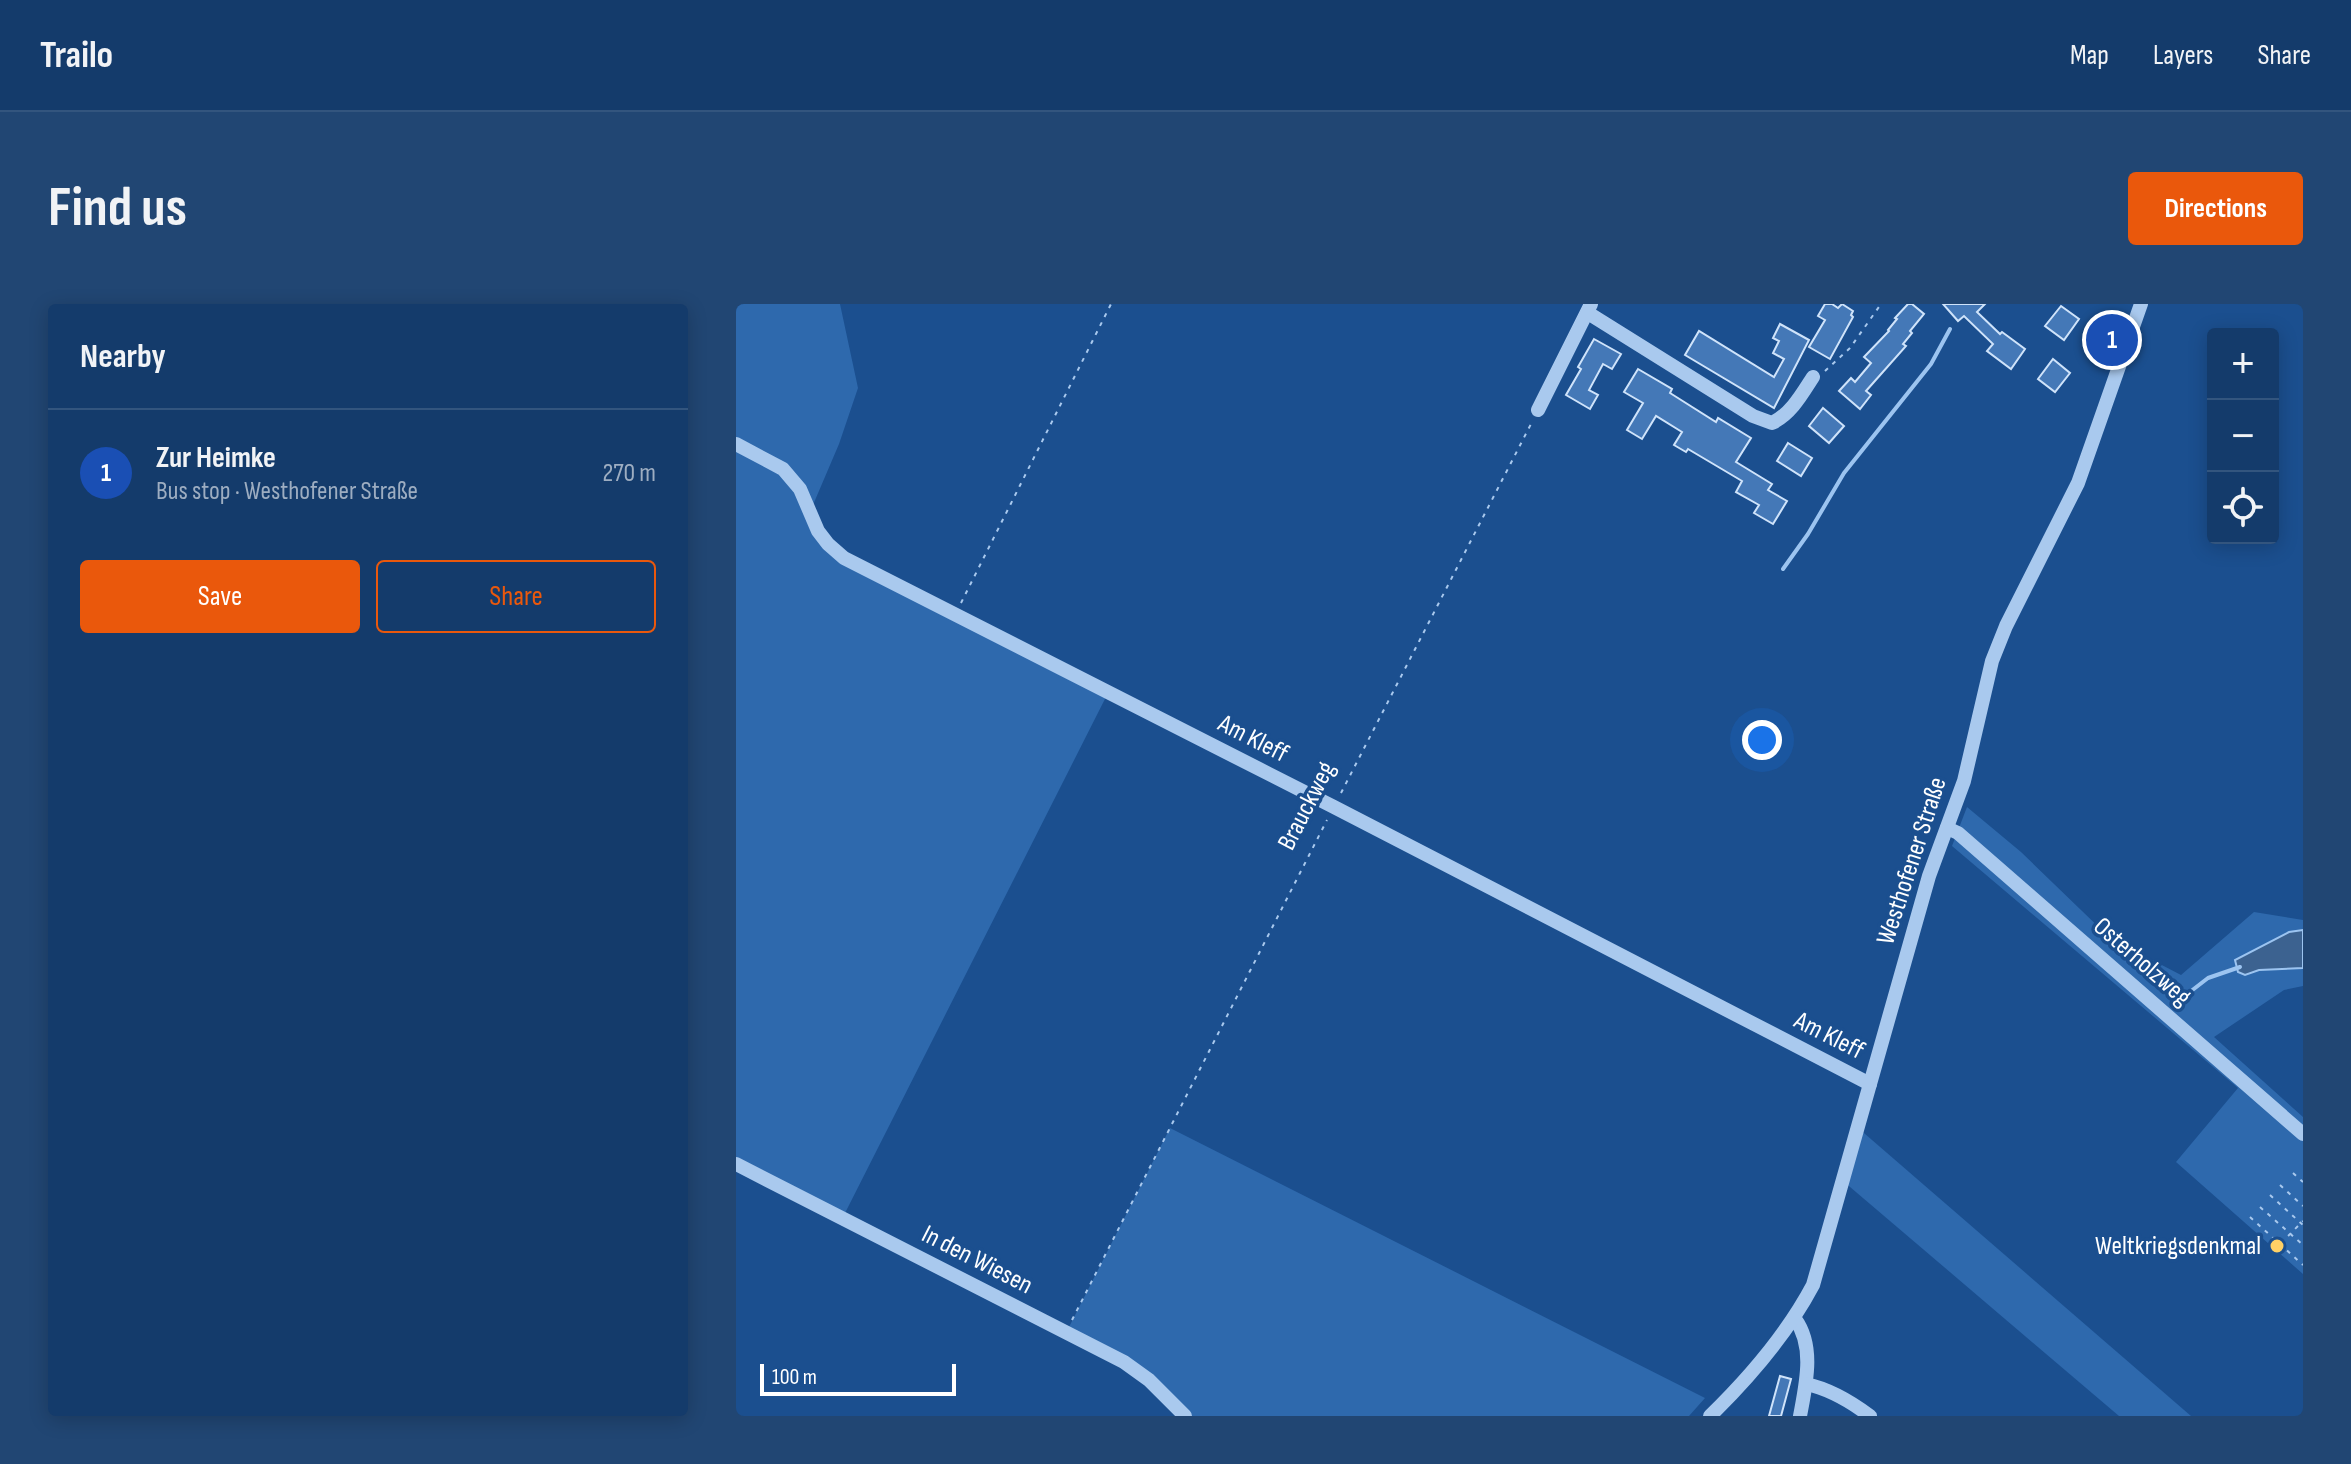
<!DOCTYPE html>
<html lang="en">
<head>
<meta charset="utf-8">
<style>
  :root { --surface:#143b6b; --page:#214673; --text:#f1f3f6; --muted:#9dadc1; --line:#33557e; --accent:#ea580c }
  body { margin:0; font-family:"Sofia Sans Condensed",sans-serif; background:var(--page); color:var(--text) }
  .controls { position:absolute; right:24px; top:24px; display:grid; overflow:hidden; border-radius:8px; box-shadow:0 4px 20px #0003 }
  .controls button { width:72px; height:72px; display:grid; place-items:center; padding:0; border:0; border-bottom:2px solid var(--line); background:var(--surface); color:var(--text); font:40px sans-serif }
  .scale { position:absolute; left:24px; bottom:20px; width:196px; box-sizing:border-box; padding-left:8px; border:4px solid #fff; border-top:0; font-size:22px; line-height:28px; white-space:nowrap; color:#fff; -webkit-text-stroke:6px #1b4f8f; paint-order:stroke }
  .you { position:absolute; left:1026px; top:436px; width:28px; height:28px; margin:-20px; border:6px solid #fff; border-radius:50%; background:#1a73e8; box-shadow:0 0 0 12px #1a73e833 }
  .badge { display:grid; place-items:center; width:52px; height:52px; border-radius:50%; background:var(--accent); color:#fff; font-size:26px; font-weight:700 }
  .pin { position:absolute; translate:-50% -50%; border:4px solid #fff; box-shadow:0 2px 8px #0006 }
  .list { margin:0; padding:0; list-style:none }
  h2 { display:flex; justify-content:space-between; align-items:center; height:104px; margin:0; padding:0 32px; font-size:34px }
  h2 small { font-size:26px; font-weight:400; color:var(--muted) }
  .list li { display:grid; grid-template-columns:52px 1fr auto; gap:24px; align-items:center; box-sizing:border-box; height:128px; padding:0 32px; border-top:2px solid var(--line) }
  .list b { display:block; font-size:30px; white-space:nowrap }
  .list p { margin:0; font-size:26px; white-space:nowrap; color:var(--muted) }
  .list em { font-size:26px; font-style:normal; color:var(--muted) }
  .actions { display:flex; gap:16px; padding:24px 32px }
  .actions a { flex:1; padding:18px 0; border:2px solid var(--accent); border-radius:8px; text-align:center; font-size:28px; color:var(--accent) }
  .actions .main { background:var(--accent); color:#fff }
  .icon { flex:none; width:44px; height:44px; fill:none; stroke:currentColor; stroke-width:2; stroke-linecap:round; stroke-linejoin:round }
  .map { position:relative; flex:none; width:1567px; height:1112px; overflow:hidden; border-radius:8px }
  header { display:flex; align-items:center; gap:48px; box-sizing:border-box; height:112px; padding:0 40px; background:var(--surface); border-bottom:2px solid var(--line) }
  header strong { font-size:38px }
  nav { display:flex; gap:44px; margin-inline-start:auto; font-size:28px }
  .intro { display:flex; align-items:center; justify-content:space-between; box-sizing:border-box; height:192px; padding:0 48px }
  h1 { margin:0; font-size:56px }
  .button { padding:20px 36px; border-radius:8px; background:var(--accent); color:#fff; font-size:28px; font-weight:700 }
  main { display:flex; gap:48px; padding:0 48px }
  aside { flex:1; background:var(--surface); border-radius:8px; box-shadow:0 4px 20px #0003 }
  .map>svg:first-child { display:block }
</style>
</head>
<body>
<header>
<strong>Trailo</strong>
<nav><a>Map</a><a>Layers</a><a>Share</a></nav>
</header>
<div class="intro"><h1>Find us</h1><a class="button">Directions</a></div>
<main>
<aside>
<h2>Nearby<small></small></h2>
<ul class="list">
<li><span class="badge" style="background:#1a4fb4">1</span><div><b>Zur Heimke</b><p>Bus stop · Westhofener Straße</p></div><em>270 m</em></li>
</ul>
<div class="actions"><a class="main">Save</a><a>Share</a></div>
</aside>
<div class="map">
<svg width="1567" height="1112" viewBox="0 0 1567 1112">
  <rect width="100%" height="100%" fill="#1b4f8f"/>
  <g fill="#2e69ad">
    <polygon points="0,0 104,0 122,84 103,140 74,208 92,240 372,389 106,915 0,859"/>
    <polygon points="1231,503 1285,548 1374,634 1445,671 1518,608 1567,616 1567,682 1548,686 1478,733 1567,813 1567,970 1440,858 1502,784 1216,542"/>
    <polygon points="1121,823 1455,1112 1383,1112 1107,877"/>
    <polygon points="434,824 969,1094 953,1112 449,1112 413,1076 331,1027"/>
  </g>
  <polygon fill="#3c6290" stroke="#9cc4f0" stroke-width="2" points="1567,626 1567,664 1523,666 1509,671 1502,668 1499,656 1553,628"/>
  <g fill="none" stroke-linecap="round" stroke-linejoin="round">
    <g stroke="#9cc4f0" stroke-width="4">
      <polyline points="1047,265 1072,230 1108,169 1195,60 1214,25"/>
      <polyline points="1450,691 1472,674 1504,663"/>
    </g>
  </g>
  <g fill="#4478b7" stroke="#cfe3fa" stroke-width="2">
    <polygon points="1089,0 1096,0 1102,4 1106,0 1117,7 1115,11 1117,13 1094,55 1073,43 1089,16 1082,12"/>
    <polygon points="1172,0 1176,0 1188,10 1174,27 1176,29 1167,40 1170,42 1130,87 1135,91 1124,105 1103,87 1115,74 1119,78 1135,59 1128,53 1153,27 1152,26 1161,15 1159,14"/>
    <polygon points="1207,0 1249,0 1241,8 1264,30 1266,28 1289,45 1275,65 1251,47 1257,40 1228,12 1222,17"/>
    <polygon points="1325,2 1343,15 1328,36 1309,22"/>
    <polygon points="1044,20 1073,36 1038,104 949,51 963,27 1038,73 1048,55 1037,49 1043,37 1037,34"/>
    <polygon points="858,35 885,50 876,65 867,60 853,86 862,91 854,105 830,91 845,65 842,63"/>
    <polygon points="1317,55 1334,69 1319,88 1302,75"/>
    <polygon points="902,65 936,85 934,89 980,118 982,114 1015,134 1000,158 1036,180 1032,186 1051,197 1037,220 1018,209 1023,201 1000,188 1006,177 952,145 950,148 938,141 946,128 920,112 906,135 891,126 907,99 888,88"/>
    <polygon points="1087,104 1108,122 1093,139 1073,122"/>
    <polygon points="1052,139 1076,154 1065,172 1041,157"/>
    <polygon points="1044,1072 1055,1075 1045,1112 1033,1112"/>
  </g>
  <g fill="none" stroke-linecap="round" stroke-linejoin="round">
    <g stroke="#a9c9ee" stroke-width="2" stroke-dasharray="4 6" stroke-linecap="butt">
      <polyline points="1089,67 1114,44 1145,0"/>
      <polyline points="225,299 375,0"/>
      <polyline points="605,489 796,118"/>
      <polyline points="1557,869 1567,878"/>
      <polyline points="1544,881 1567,902"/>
      <polyline points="1534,891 1567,921"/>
      <polyline points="1524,903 1567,941"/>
      <polyline points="1514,913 1567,961"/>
      <polyline points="1545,939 1567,917"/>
      <polyline points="336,1016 591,516"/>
    </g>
    <g stroke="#a9c9ee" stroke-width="14">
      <path d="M 852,9 L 1017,112 L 1036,119 C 1055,110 1066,90 1077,73"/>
      <polyline points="802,106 855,0"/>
      <polyline points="0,140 47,165 64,185 82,227 92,240 108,254 598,503 1134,780"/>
      <polyline points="1211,524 1222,529 1567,830"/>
      <polyline points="0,860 388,1058 413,1076 449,1112"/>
      <path d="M 1059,1015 C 1079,1042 1070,1080 1064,1112"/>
      <path d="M 1070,1080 C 1094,1085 1114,1097 1134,1112"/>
      <path d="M 974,1112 C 1014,1073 1051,1030 1077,981 L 1193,572 L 1228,477 L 1256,357 L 1270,322 L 1342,179 L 1405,0"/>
    </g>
  </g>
  <circle fill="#ffd166" stroke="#1b4f8f" stroke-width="3" cx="1541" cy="942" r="8"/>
  <g text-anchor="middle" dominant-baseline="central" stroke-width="7" stroke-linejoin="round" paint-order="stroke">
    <g font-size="26" fill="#fff" stroke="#1b4f8f">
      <text transform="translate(517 435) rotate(27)">Am Kleff</text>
      <text transform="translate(571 502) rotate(-63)">Brauckweg</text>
      <text transform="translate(1176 557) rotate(-72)">Westhofener Straße</text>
      <text transform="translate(1406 658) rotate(41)">Osterholzweg</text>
      <text transform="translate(1093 732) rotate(27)">Am Kleff</text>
      <text transform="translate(241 956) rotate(27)">In den Wiesen</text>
    </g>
    <g font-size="26" fill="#fff" stroke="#1b4f8f" text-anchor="end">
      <text x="1525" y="942">Weltkriegsdenkmal</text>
    </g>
  </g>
</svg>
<div class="controls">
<button>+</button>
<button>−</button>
<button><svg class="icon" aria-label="locate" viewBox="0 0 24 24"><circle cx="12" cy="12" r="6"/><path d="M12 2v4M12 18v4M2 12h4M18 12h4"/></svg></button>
</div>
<div class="scale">100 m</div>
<div class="you"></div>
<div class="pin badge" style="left:1376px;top:36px;background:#1a4fb4">1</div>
</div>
</main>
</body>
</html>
